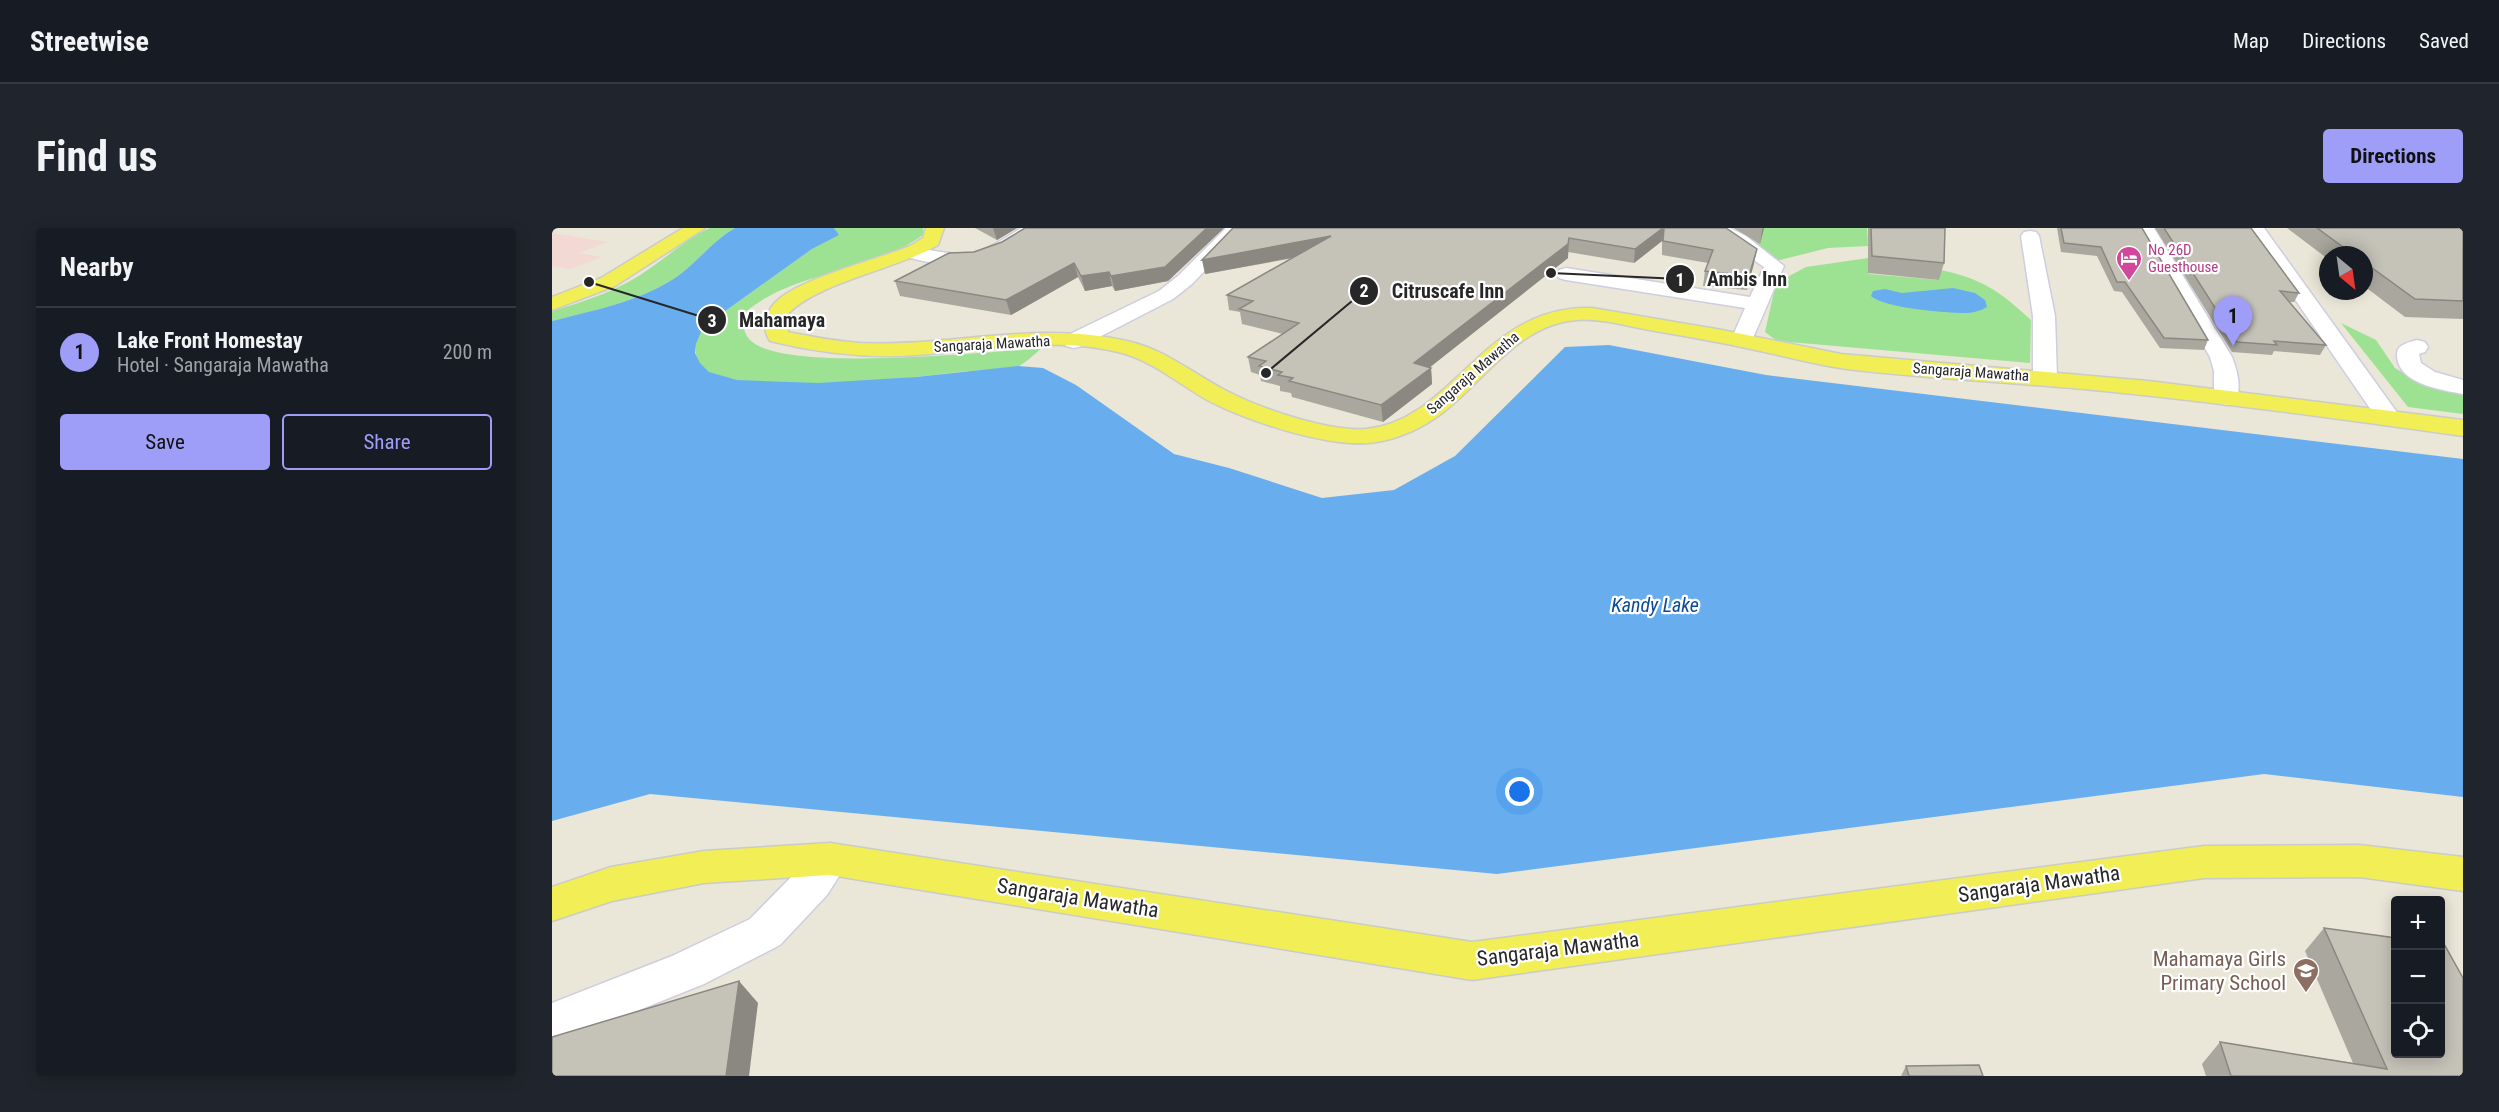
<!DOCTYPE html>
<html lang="en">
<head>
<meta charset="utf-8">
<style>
  :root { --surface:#171b24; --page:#20242c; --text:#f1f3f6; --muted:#9ea1a6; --line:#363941; --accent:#9e9df8 }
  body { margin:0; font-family:"Roboto Condensed",sans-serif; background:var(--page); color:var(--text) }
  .controls { position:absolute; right:18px; bottom:18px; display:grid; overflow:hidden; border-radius:6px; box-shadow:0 3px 15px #0003 }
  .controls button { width:54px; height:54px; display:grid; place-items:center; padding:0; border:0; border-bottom:2px solid var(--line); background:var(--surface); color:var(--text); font:30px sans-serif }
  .compass { position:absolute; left:1767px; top:18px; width:54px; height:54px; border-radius:50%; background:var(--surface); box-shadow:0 3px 15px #0003; rotate:151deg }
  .you { position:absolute; left:968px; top:564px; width:21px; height:21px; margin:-15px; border:4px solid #fff; border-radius:50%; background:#1a73e8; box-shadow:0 0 0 9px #1a73e833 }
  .badge { display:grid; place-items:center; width:39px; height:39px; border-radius:50%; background:var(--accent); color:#111; font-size:20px; font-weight:700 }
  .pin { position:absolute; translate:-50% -50px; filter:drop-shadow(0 2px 3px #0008) }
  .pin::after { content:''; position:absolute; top:32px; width:21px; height:18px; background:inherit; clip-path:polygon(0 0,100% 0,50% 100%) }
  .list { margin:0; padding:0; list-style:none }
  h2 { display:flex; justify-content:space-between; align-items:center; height:78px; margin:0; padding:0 24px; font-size:26px }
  h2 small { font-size:20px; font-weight:400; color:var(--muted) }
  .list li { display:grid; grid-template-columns:39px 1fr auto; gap:18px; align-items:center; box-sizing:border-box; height:90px; padding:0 24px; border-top:2px solid var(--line) }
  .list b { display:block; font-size:22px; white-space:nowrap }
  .list p { margin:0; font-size:20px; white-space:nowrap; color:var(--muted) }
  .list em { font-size:20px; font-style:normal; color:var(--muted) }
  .actions { display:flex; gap:12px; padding:18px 24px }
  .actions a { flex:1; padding:14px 0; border:2px solid var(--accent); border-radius:6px; text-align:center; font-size:21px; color:var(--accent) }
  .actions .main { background:var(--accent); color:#111 }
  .icon { flex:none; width:33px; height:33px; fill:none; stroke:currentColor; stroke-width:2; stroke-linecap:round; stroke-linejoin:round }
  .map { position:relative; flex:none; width:1911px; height:848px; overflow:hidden; border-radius:6px }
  header { display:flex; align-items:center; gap:36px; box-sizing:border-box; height:84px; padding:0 30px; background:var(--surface); border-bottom:2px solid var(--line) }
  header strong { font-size:28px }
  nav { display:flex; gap:33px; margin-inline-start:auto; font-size:21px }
  .intro { display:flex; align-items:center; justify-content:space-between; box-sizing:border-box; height:144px; padding:0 36px }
  h1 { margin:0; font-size:42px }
  .button { padding:15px 27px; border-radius:6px; background:var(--accent); color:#111; font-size:21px; font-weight:700 }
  main { display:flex; gap:36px; padding:0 36px }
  aside { flex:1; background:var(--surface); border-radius:6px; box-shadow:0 3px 15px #0003 }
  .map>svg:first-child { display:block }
</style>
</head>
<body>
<header>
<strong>Streetwise</strong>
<nav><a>Map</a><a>Directions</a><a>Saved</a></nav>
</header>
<div class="intro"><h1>Find us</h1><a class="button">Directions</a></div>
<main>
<aside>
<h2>Nearby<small></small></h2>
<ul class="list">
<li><span class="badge">1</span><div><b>Lake Front Homestay</b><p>Hotel · Sangaraja Mawatha</p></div><em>200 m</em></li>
</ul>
<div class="actions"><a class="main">Save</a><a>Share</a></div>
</aside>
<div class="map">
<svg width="1911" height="848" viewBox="0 0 1911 848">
  <rect width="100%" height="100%" fill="#eae6d8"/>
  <polygon fill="#f2d9d4" points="0,5 56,14 27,25 50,29 19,41 0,38"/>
  <g fill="#9de293">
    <path d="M 158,0 L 183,0 C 160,13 145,35 123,50 C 86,74 42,82 0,93 L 0,83 C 34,73 68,62 97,41 C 118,27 135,10 158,0 Z"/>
    <path d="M 282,0 L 371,0 L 372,6 C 321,46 242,41 191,86 C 191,96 191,105 198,112 C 231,146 437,123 489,121 C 482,126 475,134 467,138 C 459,141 412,143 399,145 C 338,152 215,167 159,145 C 139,137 141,113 151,99 L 260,21 L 286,7 Z"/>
    <polygon points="1176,0 1315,0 1316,18 1276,20 1224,33"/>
    <path d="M 1316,30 L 1317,46 L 1387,52 L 1388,42 C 1429,50 1449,64 1479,92 L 1478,135 L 1225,113 L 1213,104 L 1224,55 L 1254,39 Z"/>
    <polygon points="1789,95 1824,112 1843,140 1853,146 1911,165 1911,186 1856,179"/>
  </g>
  <g fill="#68aeef">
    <path d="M 183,0 L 282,0 L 287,7 L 260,21 L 151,99 L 144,116 L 143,125 L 148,135 L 157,144 L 185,152 L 266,155 L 364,149 L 466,138 L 491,140 L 524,157 L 622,226 L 677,240 L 770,270 L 842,262 L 903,228 L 1013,119 L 1057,117 L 1214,147 L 1911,231 L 1911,569 L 1712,546 L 945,646 L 98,566 L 0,593 L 0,93 C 42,82 86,74 123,50 C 145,35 160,13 183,0 Z"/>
    <path d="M 1401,60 L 1423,65 L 1433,72 L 1435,79 C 1428,83 1421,85 1413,85 C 1394,85 1332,80 1319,68 L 1321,63 L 1333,61 L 1350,65 Z"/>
  </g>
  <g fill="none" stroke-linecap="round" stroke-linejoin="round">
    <defs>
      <g id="minor">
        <path d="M 469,0 L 491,0 C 486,7 476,12 468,17 C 429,44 399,40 354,29 L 352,25 L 354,21 L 361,19 C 417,29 420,32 469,0 Z"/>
        <polygon points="674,0 694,0 640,56 621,71 530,118 522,120 514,118 511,113 514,108 607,63 626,48"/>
        <polygon points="1155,0 1178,0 1194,8 1232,38 1198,117 1190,119 1182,117 1179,112 1193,80 1014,52 1007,50 1004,46 1007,42 1014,40 1198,69 1212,39"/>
        <path d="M 1584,0 L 1602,0 L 1680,129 C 1685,142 1691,163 1682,175 L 1674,177 L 1666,175 L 1662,170 L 1662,143 L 1658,129 Z"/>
        <polygon points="1694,0 1712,0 1849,190 1846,195 1837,197 1828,195"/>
        <polygon points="1478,3 1484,4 1487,8 1503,88 1505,150 1501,155 1493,157 1485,155 1481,150 1481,88 1469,8 1472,4"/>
        <path d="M 1865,112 L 1873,114 L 1876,119 L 1873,124 L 1867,126 L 1869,135 L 1883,144 L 1911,152 L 1911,166 C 1890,162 1846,156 1845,128 C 1844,116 1856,115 1865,112 Z"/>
        <polygon points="278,615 292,620 298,631 275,667 228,717 152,756 0,817 0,775 120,728 198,691 245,643 264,620"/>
      </g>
      <g id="major">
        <polygon points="131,0 153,0 63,58 0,82 0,69 49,50"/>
        <path d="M 374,0 L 392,0 L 386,17 C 345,41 264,55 236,86 L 236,104 C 260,109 283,113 308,115 C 397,119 486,92 575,113 C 612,121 639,144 671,161 C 706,180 776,204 814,201 C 902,193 931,76 1040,80 L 1170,102 L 1289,126 L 1596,153 L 1911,192 L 1911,208 C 1788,191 1665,174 1542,162 C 1460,154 1377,151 1295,141 C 1265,137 1237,129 1208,123 C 1173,115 1138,109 1103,103 C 1078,99 1051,90 1025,92 C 966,96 932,154 889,186 C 870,200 848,210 825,214 C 781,222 695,193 655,172 C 627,156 602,134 570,125 C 499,106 422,125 350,128 C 304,129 262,124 218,113 C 208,98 215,81 227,71 C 253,49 324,32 358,18 L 371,10 Z"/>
        <polygon points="278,615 920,714 1652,618 1807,617 1911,629 1911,663 1807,649 1652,650 920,752 278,647 152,655 60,673 0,693 0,659 59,639 152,623"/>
      </g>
    </defs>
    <use href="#minor" stroke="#cecde1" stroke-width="3"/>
    <use href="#major" stroke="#cbcbcb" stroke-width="3"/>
    <use href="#minor" fill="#fff" fill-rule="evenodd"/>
    <use href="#major" fill="#f1ee56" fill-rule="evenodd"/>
  </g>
  <g fill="#a9a79e">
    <polygon points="423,0 465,0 445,12"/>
    <polygon points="473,0 672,0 616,53 563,63 560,58 533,63 526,49 459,87 348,68 343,53 450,14"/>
    <polygon points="681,0 1174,0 1202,35 1195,62 1151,58 1153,43 1156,35 1110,27 1110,13 1082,35 1016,24 1016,30 878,139 879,140 880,156 831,194 740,169 739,165 728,163 728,158 709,153 708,147 699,144 696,129 731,106 690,96 688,84 677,82 675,67 742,30 653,46"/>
    <polygon points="1182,0 1212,0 1208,16"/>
    <polygon points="1316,0 1393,0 1392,35 1387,52 1316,45"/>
    <polygon points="1505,0 1590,0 1656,112 1652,122 1608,120 1570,64 1562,63 1545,28 1509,24"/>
    <polygon points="1603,0 1699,0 1747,65 1742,74 1737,74 1774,117 1768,127 1722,123 1720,127 1680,124"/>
    <polygon points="1735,0 1911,0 1911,91 1853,89 1812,58 1812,27 1776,27 1776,31"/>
    <polygon points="1772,700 1911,848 1654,848 1650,836 1668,814 1801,835 1753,723"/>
    <polygon points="1354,838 1431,848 1349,848"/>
  </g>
  <g fill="#8a8881">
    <polygon points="441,0 465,0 445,12"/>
    <polygon points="655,0 672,0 616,53 563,63 559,48"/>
    <polygon points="1112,0 1110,13 1082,35 1083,21"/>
    <polygon points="1211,0 1212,0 1208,16 1210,2"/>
    <polygon points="779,8 781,22 653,46 650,32"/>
    <polygon points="1017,10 1016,30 863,151 862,135"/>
    <polygon points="1205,21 1202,35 1195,62 1197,48"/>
    <polygon points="522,35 526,49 459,87 454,72"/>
    <polygon points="557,44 560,58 533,63 529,48"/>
    <polygon points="879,140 880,156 831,194 829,177"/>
    <polygon points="187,753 206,775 197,848 174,848"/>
  </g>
  <g fill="#c5c2b8" stroke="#8a8881" stroke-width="1.5">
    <polygon points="473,0 655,0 613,39 559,48 557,44 529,48 522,35 454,72 343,53 397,25 422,24 450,14"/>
    <polygon points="681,0 1111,0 1083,21 1017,10 1016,16 862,135 879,140 829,177 737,153 741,150 726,147 730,144 707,138 714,133 696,129 747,95 687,81 701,73 675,67 779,8 650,32"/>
    <polygon points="1112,0 1174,0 1205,21 1197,48 1153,43 1161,22 1111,13"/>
    <polygon points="1319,0 1393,0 1392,35 1320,28"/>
    <polygon points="1509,0 1590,0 1656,112 1612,110 1573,54 1565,54 1549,19 1512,15"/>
    <polygon points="1612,0 1699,0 1747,65 1728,63 1774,117 1722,113 1725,117 1685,114"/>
    <polygon points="1765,0 1911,0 1911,73 1863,71 1812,34 1812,27 1802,27"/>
    <polygon points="1772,700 1844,710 1844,825 1888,825 1888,716 1892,716 1911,750 1911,848 1679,848 1668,814 1835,841"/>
    <polygon points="187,753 174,848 0,848 0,809"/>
    <polygon points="1427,837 1431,848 1357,848 1354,838"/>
  </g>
  <defs>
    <symbol id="hotel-pin" viewBox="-11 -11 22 30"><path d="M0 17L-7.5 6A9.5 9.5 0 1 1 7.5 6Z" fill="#d1479c" stroke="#fff"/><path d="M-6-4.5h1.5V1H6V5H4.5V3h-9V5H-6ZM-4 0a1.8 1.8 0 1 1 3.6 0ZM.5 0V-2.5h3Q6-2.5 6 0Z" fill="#fff"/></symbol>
    <symbol id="school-pin" viewBox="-11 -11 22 30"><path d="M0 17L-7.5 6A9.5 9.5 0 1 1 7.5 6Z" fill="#8d6e63" stroke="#fff"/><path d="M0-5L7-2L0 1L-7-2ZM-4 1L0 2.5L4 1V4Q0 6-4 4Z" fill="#fff"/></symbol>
  </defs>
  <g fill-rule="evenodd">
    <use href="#hotel-pin" x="1562" y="16" width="30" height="40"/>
    <use href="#school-pin" x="1739" y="728" width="30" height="40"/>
  </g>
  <g text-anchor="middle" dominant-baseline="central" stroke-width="4.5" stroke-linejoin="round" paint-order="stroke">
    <g font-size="15" fill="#b23c85" stroke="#fff" text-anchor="start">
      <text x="1596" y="22">No 26D<tspan x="1596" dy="17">Guesthouse</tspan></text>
    </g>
    <g font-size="15" fill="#272727" stroke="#fff">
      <text transform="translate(440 116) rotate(-3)">Sangaraja Mawatha</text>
      <text transform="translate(1419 144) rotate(4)">Sangaraja Mawatha</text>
      <text transform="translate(921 145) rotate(-41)">Sangaraja Mawatha</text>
    </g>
    <g font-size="20" font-style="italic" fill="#0c4996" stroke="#fff">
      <text x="1103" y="377">Kandy Lake</text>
    </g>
    <g font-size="21" fill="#272727" stroke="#fff">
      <text transform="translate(1487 656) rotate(-8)">Sangaraja Mawatha</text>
      <text transform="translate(526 670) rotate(9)">Sangaraja Mawatha</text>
      <text transform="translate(1006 721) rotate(-7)">Sangaraja Mawatha</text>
    </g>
    <g font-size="21" fill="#785e54" stroke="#fff" text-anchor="end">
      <text x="1734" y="731">Mahamaya Girls<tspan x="1734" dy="24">Primary School</tspan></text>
    </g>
  </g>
  <path fill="none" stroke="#272727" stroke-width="2" d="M999 45L1128 51M714 145L812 63M37 54L160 92"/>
  <g fill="#272727" stroke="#fff" stroke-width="2">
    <circle cx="999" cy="45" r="6"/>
    <circle cx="714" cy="145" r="6"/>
    <circle cx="37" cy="54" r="6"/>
    <circle cx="1128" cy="51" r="15"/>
    <circle cx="812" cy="63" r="15"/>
    <circle cx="160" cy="92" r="15"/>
  </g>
  <g font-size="18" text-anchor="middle" font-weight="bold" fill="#fff">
    <text x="1128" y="58">1</text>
    <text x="812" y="69">2</text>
    <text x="160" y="99">3</text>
  </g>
  <g font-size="20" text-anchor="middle" font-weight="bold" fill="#272727" stroke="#fff" stroke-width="4.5" stroke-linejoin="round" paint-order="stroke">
    <text x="1195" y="58">Ambis Inn</text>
    <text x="896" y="70">Citruscafe Inn</text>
    <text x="230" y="99">Mahamaya</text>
  </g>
</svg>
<div class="controls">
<button>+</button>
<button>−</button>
<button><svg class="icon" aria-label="locate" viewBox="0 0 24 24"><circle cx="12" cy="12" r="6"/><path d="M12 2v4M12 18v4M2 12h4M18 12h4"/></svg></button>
</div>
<svg class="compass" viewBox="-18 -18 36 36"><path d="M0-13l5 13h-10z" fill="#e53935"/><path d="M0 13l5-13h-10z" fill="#9ea1a6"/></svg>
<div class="you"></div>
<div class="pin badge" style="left:1681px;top:118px">1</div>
</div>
</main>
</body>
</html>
